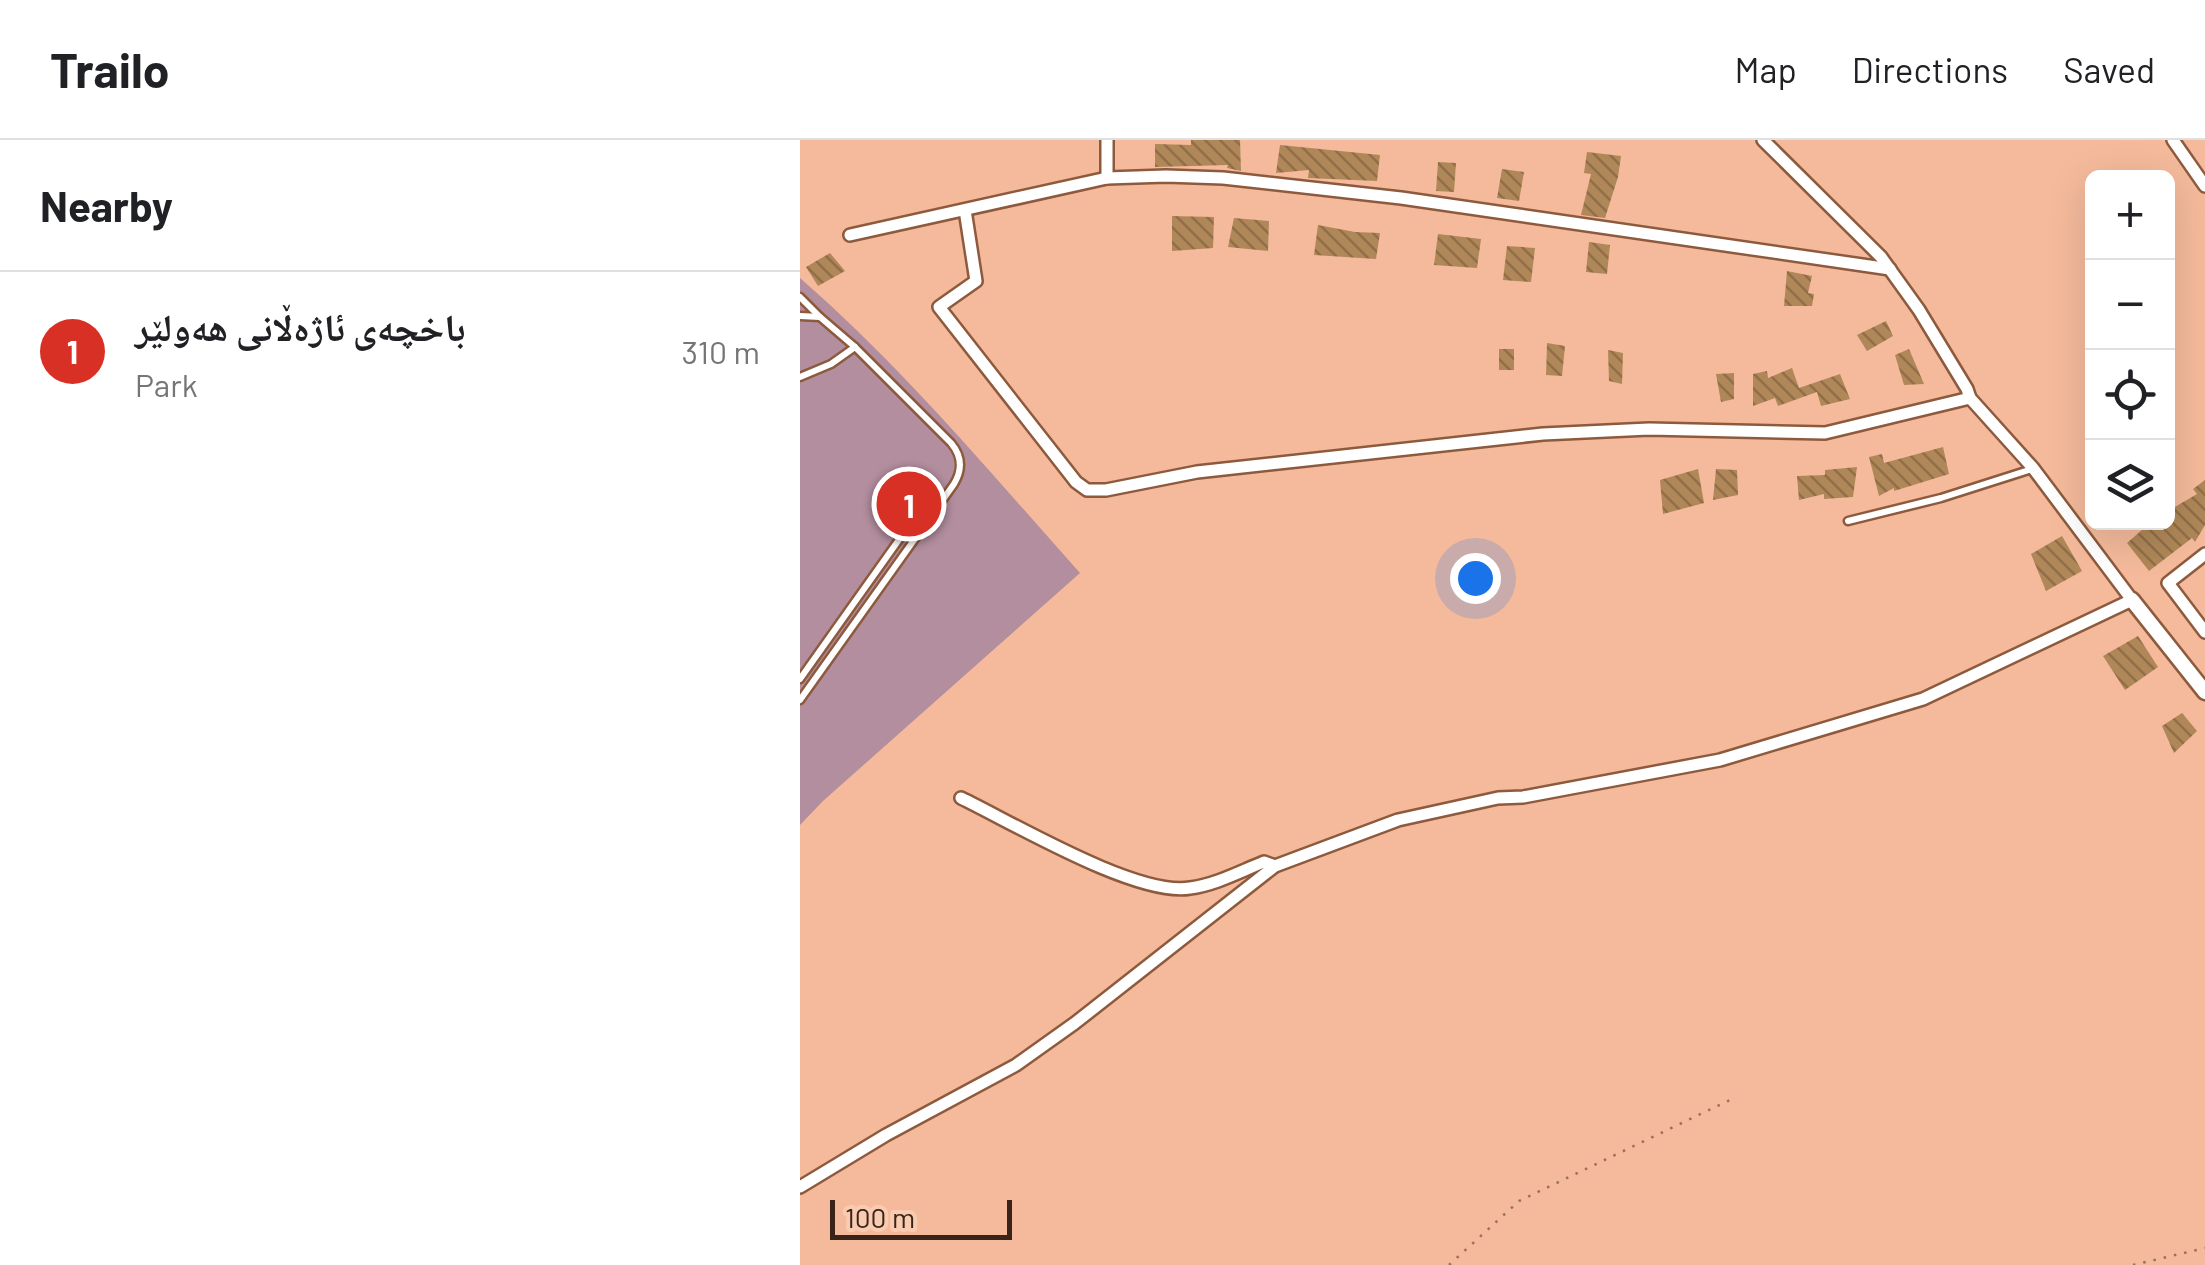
<!DOCTYPE html>
<html lang="en">
<head>
<meta charset="utf-8">
<style>
  :root { --surface:#fff; --page:#f6f6f6; --text:#202124; --muted:#757577; --line:#e0e0e0; --accent:#d93025 }
  body { margin:0; font-family:Barlow,"Noto Naskh Arabic",sans-serif; background:var(--page); color:var(--text) }
  .controls { position:absolute; right:30px; top:30px; display:grid; overflow:hidden; border-radius:15px; box-shadow:0 10px 40px #0002 }
  .controls button { width:90px; height:90px; display:grid; place-items:center; padding:0; border:0; border-bottom:2px solid var(--line); background:var(--surface); color:var(--text); font:50px sans-serif }
  .scale { position:absolute; left:30px; bottom:25px; width:182px; box-sizing:border-box; padding-left:10px; border:5px solid #3a2418; border-top:0; font-size:28px; line-height:35px; white-space:nowrap; color:#3a2418; -webkit-text-stroke:8px #f9cbb1; paint-order:stroke }
  .you { position:absolute; left:675px; top:438px; width:35px; height:35px; margin:-25px; border:8px solid #fff; border-radius:50%; background:#1a73e8; box-shadow:0 0 0 15px #1a73e833 }
  .badge { display:grid; place-items:center; width:65px; height:65px; border-radius:50%; background:var(--accent); color:#fff; font-size:32px; font-weight:700 }
  .pin { position:absolute; translate:-50% -50%; border:5px solid #fff; box-shadow:0 2px 10px #0006 }
  .list { margin:0; padding:0; list-style:none }
  h2 { display:flex; justify-content:space-between; align-items:center; height:130px; margin:0; padding:0 40px; font-size:42px }
  h2 small { font-size:32px; font-weight:400; color:var(--muted) }
  .list li { display:grid; grid-template-columns:65px 1fr auto; gap:30px; align-items:center; box-sizing:border-box; height:160px; padding:0 40px; border-top:2px solid var(--line) }
  .list b { display:block; font-size:38px; white-space:nowrap }
  .list p { margin:0; font-size:32px; white-space:nowrap; color:var(--muted) }
  .list em { font-size:32px; font-style:normal; color:var(--muted) }
  .icon { flex:none; width:55px; height:55px; fill:none; stroke:currentColor; stroke-width:2; stroke-linecap:round; stroke-linejoin:round }
  .map { position:relative; flex:none; width:1405px; height:1125px; overflow:hidden }
  header { display:flex; align-items:center; gap:60px; box-sizing:border-box; height:140px; padding:0 50px; background:var(--surface); border-bottom:2px solid var(--line) }
  header strong { font-size:48px }
  nav { display:flex; gap:55px; margin-inline-start:auto; font-size:35px }
  main { display:flex }
  aside { flex:1; background:var(--surface) }
  .map>svg:first-child { display:block }
</style>
</head>
<body>
<header>
<strong>Trailo</strong>
<nav><a>Map</a><a>Directions</a><a>Saved</a></nav>
</header>
<main>
<aside>
<h2>Nearby<small></small></h2>
<ul class="list">
<li><span class="badge">1</span><div><b>باخچەی ئاژەڵانی هەولێر</b><p>Park</p></div><em>310 m</em></li>
</ul>
</aside>
<div class="map">
<svg width="1405" height="1125" viewBox="0 0 1405 1125">
  <defs>
    <pattern id="building-back-hatch" width="6" height="6" patternUnits="userSpaceOnUse" patternTransform="scale(2.5)"><rect width="6" height="6" fill="#af8758"/><path d="M-1 5l2 2M0 0l6 6M5-1l2 2" fill="none" stroke="#8f6e48"/></pattern>
  </defs>
  <rect width="100%" height="100%" fill="#f4ba9b"/>
  <path fill="#b38e9e" d="M 0,138 C 102,227 190,332 280,433 L 23,661 L 0,685 Z"/>
  <g fill="url(#building-back-hatch)">
    <polygon points="391,0 440,0 441,31 427,28 428,25 355,27 355,4 391,5"/>
    <polygon points="480,5 580,15 577,41 508,38 509,30 476,33"/>
    <polygon points="787,12 821,16 818,37 805,78 781,75 791,34 784,33"/>
    <polygon points="638,22 656,23 654,52 636,51"/>
    <polygon points="702,29 724,32 719,61 697,58"/>
    <polygon points="372,76 414,77 413,108 372,111"/>
    <polygon points="434,78 469,81 468,111 428,107"/>
    <polygon points="518,85 555,92 580,93 576,119 514,115"/>
    <polygon points="638,94 681,99 677,128 634,125"/>
    <polygon points="789,102 810,105 807,134 786,132"/>
    <polygon points="707,106 735,108 731,142 703,140"/>
    <polygon points="30,113 45,131 18,146 6,127"/>
    <polygon points="987,131 1012,136 1008,153 1014,154 1012,166 984,166"/>
    <polygon points="1086,181 1093,196 1067,211 1057,195"/>
    <polygon points="747,203 765,206 762,236 746,235"/>
    <rect x="699" y="209" width="15" height="21"/>
    <polygon points="1109,209 1124,244 1104,245 1095,215"/>
    <polygon points="808,210 823,213 822,244 809,241"/>
    <polygon points="992,228 999,248 1040,234 1050,259 1021,266 1017,252 978,266 975,258 953,266 953,234 967,231 968,238"/>
    <polygon points="934,233 934,259 921,262 916,234"/>
    <polygon points="1143,307 1149,334 1094,351 1094,348 1079,356 1069,317 1082,314 1084,323"/>
    <polygon points="1057,327 1053,357 1024,359 1024,354 999,360 997,336 1025,335 1025,330"/>
    <polygon points="898,329 904,363 863,374 860,340"/>
    <polygon points="916,329 937,330 938,355 913,360"/>
    <polygon points="1405,340 1405,385 1395,402 1392,398 1349,431 1327,403 1351,382 1368,382 1368,371 1397,354 1393,349"/>
    <polygon points="1262,396 1282,431 1246,451 1231,414"/>
    <polygon points="1338,496 1358,527 1325,550 1303,516"/>
    <polygon points="1382,573 1397,591 1374,613 1362,586"/>
  </g>
  <g fill="none" stroke-linecap="round" stroke-linejoin="round">
    <defs>
      <g id="service">
        <polyline points="0,157 20,177"/>
        <path d="M 0,176 L 20,177 L 55,207 L 151,303 C 162,316 163,329 154,344 L 0,560"/>
        <polyline points="0,237 31,224 55,207"/>
        <polyline points="1048,381 1141,358 1232,329"/>
        <polyline points="0,539 125,363"/>
      </g>
      <g id="minor">
        <polyline points="307,0 307,38"/>
        <polyline points="1373,0 1405,46"/>
        <polyline points="165,70 176,141 139,167 276,342 287,350 306,350 397,332 743,294 849,289 1025,293 1170,258"/>
        <polyline points="50,95 307,38 366,36 423,38 601,58 1090,129"/>
        <polyline points="1405,414 1368,443 1405,492"/>
        <path d="M 161,658 C 213,683 337,757 390,748 C 415,745 441,731 464,722 L 475,726"/>
        <polyline points="0,1047 86,995 216,925 275,883 475,726 598,680 698,658 723,657 920,620 1123,559 1332,460 1233,328 1170,258 1167,249 1119,170 1081,117 963,0"/>
      </g>
      <polyline id="tertiary" points="1332,460 1405,552"/>
    </defs>
    <use href="#service" stroke="#8d5a3d" stroke-width="11"/>
    <use href="#minor" stroke="#8d5a3d" stroke-width="16"/>
    <use href="#tertiary" stroke="#8d5a3d" stroke-width="19"/>
    <g stroke="#99705b" stroke-width="2.5" stroke-dasharray="2.5 8" stroke-linecap="butt">
      <polyline points="649,1125 719,1061 934,958"/>
      <polyline points="1333,1125 1405,1108"/>
    </g>
    <use href="#service" stroke="#fff" stroke-width="6"/>
    <use href="#minor" stroke="#fff" stroke-width="11"/>
    <use href="#tertiary" stroke="#fff" stroke-width="14"/>
  </g>
</svg>
<div class="controls">
<button>+</button>
<button>−</button>
<button><svg class="icon" aria-label="locate" viewBox="0 0 24 24"><circle cx="12" cy="12" r="6"/><path d="M12 2v4M12 18v4M2 12h4M18 12h4"/></svg></button>
<button><svg class="icon" aria-label="layers" viewBox="0 0 24 24"><path d="M12 4l9 5-9 5-9-5zM3 14l9 5 9-5"/></svg></button>
</div>
<div class="scale">100 m</div>
<div class="you"></div>
<div class="pin badge" style="left:109px;top:364px">1</div>
</div>
</main>
</body>
</html>
